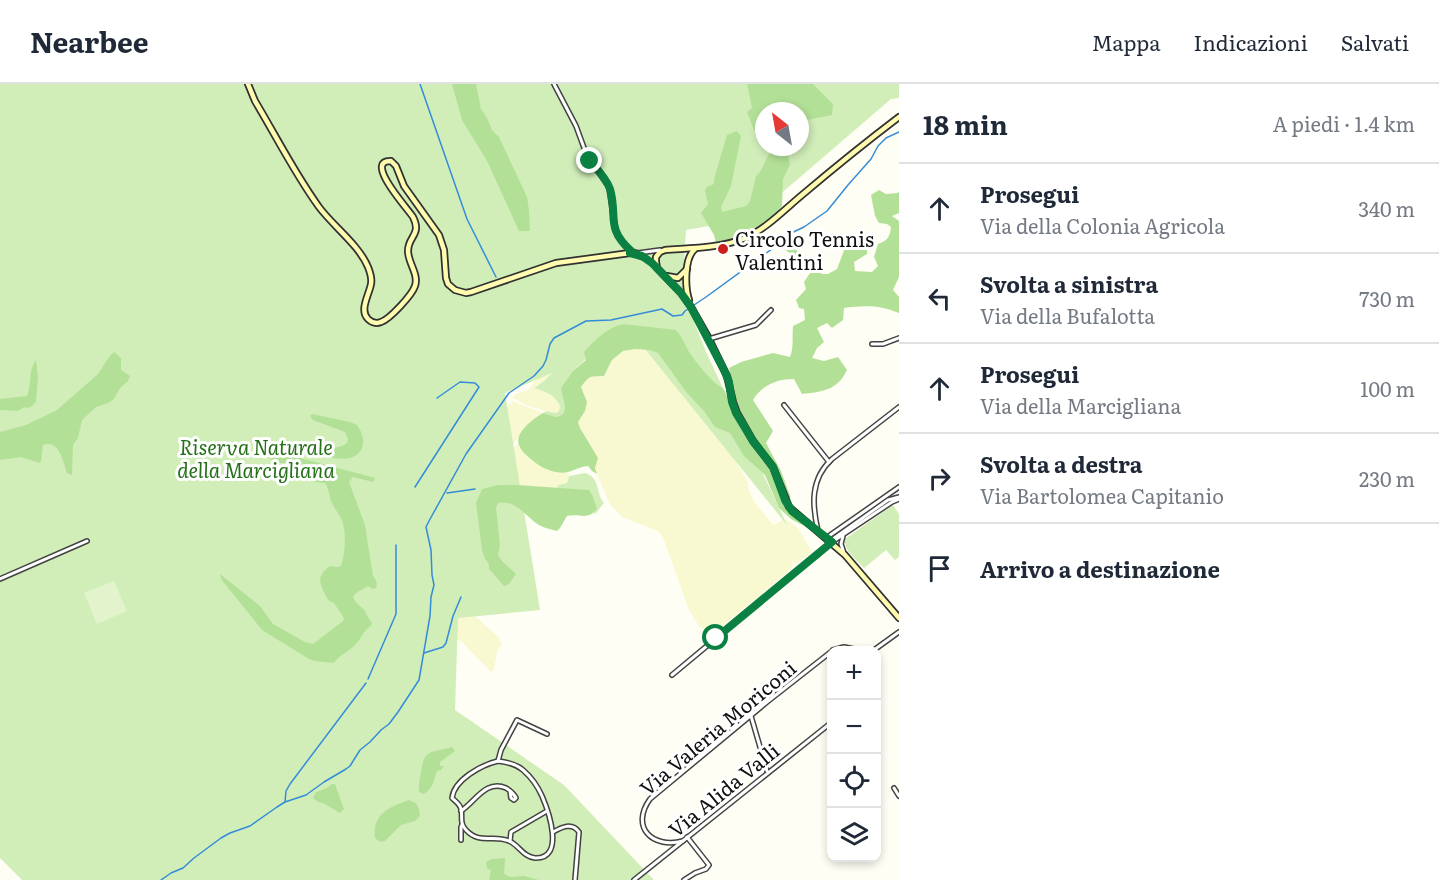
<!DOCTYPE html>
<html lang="it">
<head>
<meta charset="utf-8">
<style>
  :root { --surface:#fff; --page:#f6f6f7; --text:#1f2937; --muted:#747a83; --line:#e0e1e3 }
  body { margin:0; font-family:Literata,serif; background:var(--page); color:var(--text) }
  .controls { position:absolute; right:18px; bottom:18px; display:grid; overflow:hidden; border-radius:12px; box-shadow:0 3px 9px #0003 }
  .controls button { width:54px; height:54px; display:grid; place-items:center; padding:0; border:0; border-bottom:2px solid var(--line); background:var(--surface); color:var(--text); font:30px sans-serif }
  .compass { position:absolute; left:755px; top:18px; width:54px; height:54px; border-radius:50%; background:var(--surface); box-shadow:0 3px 9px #0003; rotate:329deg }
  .stop { position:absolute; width:18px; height:18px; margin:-14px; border:4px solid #0b8043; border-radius:50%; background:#fff }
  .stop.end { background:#0b8043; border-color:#fff; box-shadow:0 2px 6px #0008 }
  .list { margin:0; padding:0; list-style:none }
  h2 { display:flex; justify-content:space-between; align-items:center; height:78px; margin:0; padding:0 24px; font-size:26px }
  h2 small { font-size:20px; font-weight:400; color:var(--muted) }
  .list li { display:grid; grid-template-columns:39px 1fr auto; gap:18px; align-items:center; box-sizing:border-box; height:90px; padding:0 24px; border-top:2px solid var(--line) }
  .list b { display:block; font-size:22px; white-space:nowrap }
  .list p { margin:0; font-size:20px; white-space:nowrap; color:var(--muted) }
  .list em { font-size:20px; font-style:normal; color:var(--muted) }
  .icon { flex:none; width:33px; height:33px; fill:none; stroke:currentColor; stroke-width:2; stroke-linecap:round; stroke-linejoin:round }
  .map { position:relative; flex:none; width:899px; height:796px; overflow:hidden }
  header { display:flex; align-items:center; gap:36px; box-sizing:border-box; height:84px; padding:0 30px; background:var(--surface); border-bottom:2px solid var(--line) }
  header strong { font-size:28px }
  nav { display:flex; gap:33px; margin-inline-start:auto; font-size:21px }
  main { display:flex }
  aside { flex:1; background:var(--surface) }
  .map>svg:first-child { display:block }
</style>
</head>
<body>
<header>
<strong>Nearbee</strong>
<nav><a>Mappa</a><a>Indicazioni</a><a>Salvati</a></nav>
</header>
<main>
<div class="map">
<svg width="899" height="796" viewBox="0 0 899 796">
  <rect width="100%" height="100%" fill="#fffef4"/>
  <g fill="#f8f8d1">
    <polygon points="635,265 650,266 715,343 747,396 749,407 755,419 773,441 786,435 798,444 812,468 796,480 792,476 793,481 788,488 719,545 713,547 706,547 699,542 689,526 663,453 658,447 622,433 609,419 597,390 595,384 596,379 580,344 578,338 585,327 584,310 581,303 588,294 595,291 601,293 606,290 612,276 623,267"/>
    <polygon points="575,267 544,297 534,303 535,305 545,306 554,312 560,322 559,327 556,329 546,327 528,322 513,314 515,310 528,306 540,291"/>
    <polygon points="512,317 543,329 531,337 522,348 483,399 495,341"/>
    <polygon points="518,359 519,363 556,388 569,389 567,399 558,401 557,404 517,401 490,395"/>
    <polygon points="459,523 474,531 499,554 502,560 497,567 494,586 491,588 463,559 453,552"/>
  </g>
  <g fill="#d1eeb9" fill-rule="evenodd">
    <path d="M 0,0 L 899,0 L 899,14 L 891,15 L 770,119 L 732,138 L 686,146 L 682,208 L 707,270 L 787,441 L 641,260 L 586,275 L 573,287 L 563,315 L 565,324 L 563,330 L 557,333 L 543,329 L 546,327 L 556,329 L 559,327 L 560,322 C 555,310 545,308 534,304 L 544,297 L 552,289 L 505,309 L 540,526 L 458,534 L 455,626 L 564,701 L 654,796 L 22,796 L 0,774 ZM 764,27 L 800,27 L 800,63 L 764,63 Z"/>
    <path d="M 585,389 C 601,394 595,408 604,419 L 596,429 L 593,430 L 597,425 L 557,404 L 558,401 L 567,399 L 569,392 Z"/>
    <path d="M 893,421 L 899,430 L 899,473 L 895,476 L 886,466 L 864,484 C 857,476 843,467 845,455 Z"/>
  </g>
  <g fill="#b3e097">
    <polygon points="452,0 476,0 481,25 487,34 492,46 499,53 527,113 529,126 530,147 519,147 487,77 462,36"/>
    <polygon points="747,0 813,0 833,20 832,31 807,36 800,35 800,27 764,27 764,58 754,46 747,28 752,24"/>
    <polygon points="737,47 741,52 731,102 721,123 722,128 746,122 750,117 756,92 760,88 770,68 767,63 786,63 790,81 783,95 782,122 773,132 757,143 722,158 716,159 714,151 701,129 708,120 705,106 707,103 714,100 714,95 727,51"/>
    <path d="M 879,106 L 886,110 L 898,109 L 899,107 L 899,129 L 892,132 L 899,137 L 899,193 L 893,206 L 899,213 L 899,229 C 881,221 863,221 844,224 L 843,236 L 832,244 L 827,239 L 817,244 L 824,258 L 817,264 L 812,274 L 824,277 L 838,273 L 847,286 C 838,306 822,308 802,310 L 794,295 C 777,295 762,301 753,316 L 773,347 L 766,359 L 781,387 L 791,414 L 786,413 C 781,399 777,386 769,374 C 758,358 745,343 738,326 C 733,312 732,298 729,284 L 741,278 L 773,269 L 790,273 C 794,264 792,252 793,242 L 805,236 L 804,225 L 799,224 L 796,216 L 806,205 L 804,198 L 812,186 L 783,164 L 787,159 L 817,182 L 822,190 L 828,190 L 837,185 L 846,161 L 857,153 L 867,165 L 867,170 L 854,178 L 855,187 L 872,188 L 878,182 L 874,173 L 878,160 C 887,157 890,153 891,143 L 887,140 L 879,139 L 875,132 L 871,111 Z"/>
    <path d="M 624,240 L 676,246 C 682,253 685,260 689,268 C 696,278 712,299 723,304 L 743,344 L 775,391 L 786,422 L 806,440 L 802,441 L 791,435 L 779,424 L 765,391 L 744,372 L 730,349 L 715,343 L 704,327 L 687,309 L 658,269 L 650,266 L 635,265 L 623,267 L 612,276 L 604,292 C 589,293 591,290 581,303 L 587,318 L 585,327 L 578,338 L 580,344 L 598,374 L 595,384 L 597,390 L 592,387 L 588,382 C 575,383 571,391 556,388 C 546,386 539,382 531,375 C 527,372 521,367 519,361 C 514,349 533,335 543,329 L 557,333 L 563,330 L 565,324 L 561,304 L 573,287 L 586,276 L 584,268 C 595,256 607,243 624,240 Z"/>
    <path d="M 114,268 L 121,274 L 121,286 L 130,292 L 128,297 L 120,304 L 114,315 L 108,319 L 96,323 L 82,336 L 78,354 L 73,361 L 72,391 L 67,389 C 63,377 59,355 43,361 L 41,377 L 39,379 L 21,373 L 0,376 L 0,348 L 26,341 L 57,326 L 98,290 L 109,273 Z"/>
    <path d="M 36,276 L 38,293 L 36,317 L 32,322 L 28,324 L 24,323 L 18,327 L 0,326 L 0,315 L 27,312 C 32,300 28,286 36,276 Z"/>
    <path d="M 312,330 L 350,338 L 357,341 C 362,348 365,356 362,364 C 355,380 334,374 321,372 C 317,371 311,371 306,371 L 304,370 L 304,366 C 319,360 334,369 347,359 L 348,355 L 345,348 L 313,336 L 310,332 Z"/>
    <path d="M 272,369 L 300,374 L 375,394 L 373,398 L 353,393 L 349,398 L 365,441 L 373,492 C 376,496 378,499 376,504 L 373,505 L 368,502 L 356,509 L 353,513 C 356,520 361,522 365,527 C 367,532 369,535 372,539 L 371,542 C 363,546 361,556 354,562 C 347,569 340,570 334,579 L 314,577 L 309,575 L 262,546 L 221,495 L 220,490 L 260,522 L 273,540 L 305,558 L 313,560 L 343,537 L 344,534 L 334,519 L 328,516 C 321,502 314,493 330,482 L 338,483 L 341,482 C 345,470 347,446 341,434 C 338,428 333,423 331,417 C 329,411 329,405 325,399 C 307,398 299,392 287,379 L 280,379 L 268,374 L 268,372 Z"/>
    <path d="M 498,401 L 517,401 L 589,406 L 593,413 L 597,425 C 587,437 580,429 567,432 L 560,444 L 557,447 C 551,445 544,444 539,441 C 526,433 516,415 498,419 L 496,424 L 500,461 L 498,471 L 502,477 L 516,490 L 509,500 L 504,502 L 489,485 L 489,480 L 485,475 L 482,466 L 476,419 L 482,405 Z"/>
    <path d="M 452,663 L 455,667 L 440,678 L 440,682 L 444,682 L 441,686 L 437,687 C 434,696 433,704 424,710 L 419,708 C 418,700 420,696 421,688 C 424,664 432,669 452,663 Z"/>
    <polygon points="332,700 335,700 344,725 340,729 323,719 318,718 313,714 316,708 327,704"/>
    <path d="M 409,716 L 416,719 L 419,725 L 420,732 L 415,737 L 401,741 L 385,757 L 380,758 L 375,754 C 372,730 389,723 409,716 Z"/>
    <polygon points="505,774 504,790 510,793 524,792 539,796 490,796 489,795 491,786 487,785 486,778 492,775"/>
  </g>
  <polygon fill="#e3f4cc" points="114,497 127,527 97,540 84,509"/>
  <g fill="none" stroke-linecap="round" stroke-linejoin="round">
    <g stroke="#348cd9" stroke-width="1.5">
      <polyline points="420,0 467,135 496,193"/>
      <polyline points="415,403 479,303 475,299 460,298 437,314"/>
      <polyline points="447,409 475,405"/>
      <polyline points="424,569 443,563 446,559 453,532 461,513"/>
      <polyline points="368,595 396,530 396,461"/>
      <polyline points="285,718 286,707 290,700 366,599"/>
      <polyline points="161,796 171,789 183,784 194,774 221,754 230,749 250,742 277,723 285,718 306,711 324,698 346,685 350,682 360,666 370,658 381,646 389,640 398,628 419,596 430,532 431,513 434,501 432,491 431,466 426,443 429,437 466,370 509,309 534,292 543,282 546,276 550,260 554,254 586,237 611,236 662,225 673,232 682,231 685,227 706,213 776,162 787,151 804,143 827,127 848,101 871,75 878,62 886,54 899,48"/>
    </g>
    <defs>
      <g id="street">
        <polyline points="554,0 576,42 587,72 609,103 615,145 619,154 631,167"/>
        <polyline points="631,167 638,169 660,166"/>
        <polyline points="630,169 646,175 656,183"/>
        <polyline points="709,255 756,241 771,226"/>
        <polyline points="872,260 883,260 899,254"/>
        <polyline points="784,321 829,378"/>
        <path d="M 818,447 C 812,421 810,395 832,375 L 899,323"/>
        <polyline points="843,452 841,460 844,469"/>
        <polyline points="826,454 899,403"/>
        <polyline points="830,457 888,416 899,413"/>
        <polyline points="0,495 87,457"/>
        <polyline points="833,566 844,563 859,566"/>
        <polyline points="874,566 899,548"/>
        <polyline points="672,591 832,458 892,418 899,415"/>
        <polyline points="751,632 767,687"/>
        <path d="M 498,677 C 507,678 516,680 523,686 C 531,693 538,703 542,712 C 548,726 566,775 535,774 C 523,773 519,761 509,757 C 493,750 480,761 466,746 C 459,739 463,732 461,725 C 460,720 455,717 452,714 C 454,696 481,681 498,677 Z"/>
        <polyline points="498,677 501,666 517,636 547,650"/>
        <polyline points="894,704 899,712"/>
        <path d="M 461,727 C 475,718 486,695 506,704 C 511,707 514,710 516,714 L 514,716 L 511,714 L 510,707"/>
        <path d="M 553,748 C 562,743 572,738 579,748 L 575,796"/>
        <polyline points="461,756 461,743 462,741"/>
        <polyline points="510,757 511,748 547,727"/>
        <path d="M 683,757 C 652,765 630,743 650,715 L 767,618 L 832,567"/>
        <polyline points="634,796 832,638"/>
        <polyline points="684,796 695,789 706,785 709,781 687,753"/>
      </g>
      <g id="secondary">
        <path d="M 248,0 L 255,17 C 276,52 295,90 319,123 C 333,142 359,161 368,183 C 370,188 372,195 371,200 C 369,211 359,226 368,235 C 372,239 376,240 381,238 C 390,235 412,211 415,202 C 419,190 408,179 408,167 C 408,152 422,151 413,133 C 408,125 363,76 391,77 L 396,82 L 404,102 L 439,151 L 444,166 L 446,194 L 448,200 L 455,206 L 466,209 L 471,208 L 556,179 L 630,169"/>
        <path d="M 899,33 C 866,58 834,84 802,111 C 784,126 765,146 743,155 C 719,164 690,164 665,166 L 660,168 L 656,173 L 656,178 L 657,184 L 681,209 L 691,223 L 708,253 L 727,292 L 733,318 L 737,329 L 753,357 L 773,383 L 789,423 L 845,471 L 899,534"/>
        <polyline points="667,192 678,194 687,185"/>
        <path d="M 689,216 C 685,203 684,174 695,165"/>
      </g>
    </defs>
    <use href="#street" stroke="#434343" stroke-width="6"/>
    <use href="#secondary" stroke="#323232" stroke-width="8"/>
    <use href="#street" stroke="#fff" stroke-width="3"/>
    <use href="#secondary" stroke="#fffcaf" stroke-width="4.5"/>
  </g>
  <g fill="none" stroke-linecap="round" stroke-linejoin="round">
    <path stroke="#0b8043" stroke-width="8" d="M 590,77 C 597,85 606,94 610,105 C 618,133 605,143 631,167 L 630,169 L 642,172 L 652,179 L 681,209 L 691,223 L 725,288 L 729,298 L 732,318 L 736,329 L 753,357 L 773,383 L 785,416 L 792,427 L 832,458 L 716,554"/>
  </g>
  <circle fill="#ce1e1a" stroke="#fff" stroke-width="2" cx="723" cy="165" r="6"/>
  <g text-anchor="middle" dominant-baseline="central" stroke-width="6" stroke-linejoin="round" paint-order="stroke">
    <g font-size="20" fill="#101010" stroke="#fff" text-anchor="start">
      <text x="735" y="154">Circolo Tennis<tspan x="735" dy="23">Valentini</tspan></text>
    </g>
    <g font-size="20" font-style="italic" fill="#257019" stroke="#fff">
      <text x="256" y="362">Riserva Naturale<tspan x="256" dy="23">della Marcigliana</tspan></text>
    </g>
    <g font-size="20" fill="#101010" stroke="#fff">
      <text transform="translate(717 643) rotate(-40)">Via Valeria Moriconi</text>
      <text transform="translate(723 705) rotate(-39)">Via Alida Valli</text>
    </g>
  </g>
</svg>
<div class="controls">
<button>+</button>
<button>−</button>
<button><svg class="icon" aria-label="locate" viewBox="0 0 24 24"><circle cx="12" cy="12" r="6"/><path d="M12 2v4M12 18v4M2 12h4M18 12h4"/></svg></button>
<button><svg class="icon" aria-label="layers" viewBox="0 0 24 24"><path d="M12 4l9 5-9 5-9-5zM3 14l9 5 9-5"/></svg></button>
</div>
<svg class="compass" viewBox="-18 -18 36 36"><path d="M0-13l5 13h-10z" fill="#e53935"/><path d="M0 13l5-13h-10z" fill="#747a83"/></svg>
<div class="stop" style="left:716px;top:554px"></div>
<div class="stop end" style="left:590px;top:77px"></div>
</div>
<aside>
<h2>18 min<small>A piedi · 1.4 km</small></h2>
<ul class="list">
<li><svg class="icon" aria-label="ahead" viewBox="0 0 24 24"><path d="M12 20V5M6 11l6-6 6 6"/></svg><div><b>Prosegui</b><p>Via della Colonia Agricola</p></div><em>340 m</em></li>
<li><svg class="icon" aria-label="left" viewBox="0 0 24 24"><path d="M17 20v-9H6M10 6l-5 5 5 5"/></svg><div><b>Svolta a sinistra</b><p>Via della Bufalotta</p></div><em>730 m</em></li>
<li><svg class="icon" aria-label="ahead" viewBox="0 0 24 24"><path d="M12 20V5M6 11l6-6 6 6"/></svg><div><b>Prosegui</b><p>Via della Marcigliana</p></div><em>100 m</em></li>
<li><svg class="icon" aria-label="right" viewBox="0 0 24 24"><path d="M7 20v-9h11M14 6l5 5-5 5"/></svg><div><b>Svolta a destra</b><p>Via Bartolomea Capitanio</p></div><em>230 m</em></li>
<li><svg class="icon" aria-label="arrive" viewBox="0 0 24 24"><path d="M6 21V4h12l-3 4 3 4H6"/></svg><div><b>Arrivo a destinazione</b></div></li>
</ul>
</aside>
</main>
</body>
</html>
